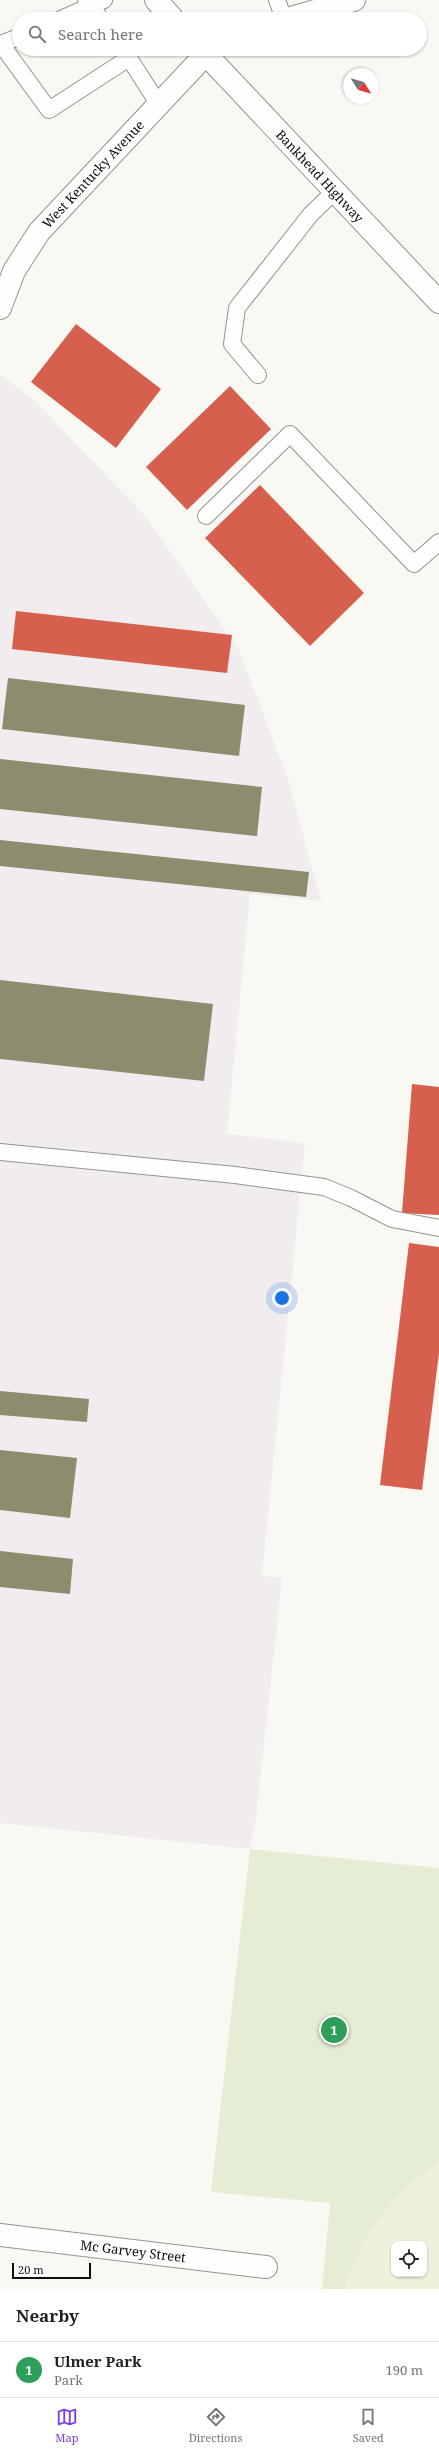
<!DOCTYPE html>
<html lang="en">
<head>
<meta charset="utf-8">
<style>
  :root { --surface:#fff; --page:#f2f2f2; --text:#202124; --muted:#757577; --line:#e0e0e0; --accent:#7c3aed }
  body { margin:0; font-family:"Noto Serif",serif; background:var(--page); color:var(--text) }
  .controls { position:absolute; right:12px; bottom:12px; display:grid; overflow:hidden; border-radius:8px; box-shadow:0 1px 3px #0004 }
  .controls button { width:36px; height:36px; display:grid; place-items:center; padding:0; border:0; border-bottom:1px solid var(--line); background:var(--surface); color:var(--text); font:20px sans-serif }
  .compass { position:absolute; left:343px; top:68px; width:36px; height:36px; border-radius:50%; background:var(--surface); box-shadow:0 1px 3px #0004; rotate:127deg }
  .scale { position:absolute; left:12px; bottom:10px; width:79px; box-sizing:border-box; padding-left:4px; border:2px solid #0d0d0d; border-top:0; font-size:11px; line-height:14px; white-space:nowrap; color:#0d0d0d; -webkit-text-stroke:3px #fff; paint-order:stroke }
  .you { position:absolute; left:282px; top:1298px; width:14px; height:14px; margin:-10px; border:3px solid #fff; border-radius:50%; background:#1a73e8; box-shadow:0 0 0 6px #1a73e833 }
  .badge { display:grid; place-items:center; width:26px; height:26px; border-radius:50%; background:var(--accent); color:#fff; font-size:13px; font-weight:700 }
  .pin { position:absolute; translate:-50% -50%; border:2px solid #fff; box-shadow:0 1px 4px #0006 }
  .list { margin:0; padding:0; list-style:none }
  h2 { display:flex; justify-content:space-between; align-items:center; height:52px; margin:0; padding:0 16px; font-size:17px }
  h2 small { font-size:13px; font-weight:400; color:var(--muted) }
  .list li { display:grid; grid-template-columns:26px 1fr auto; gap:12px; align-items:center; box-sizing:border-box; height:56px; padding:0 16px; border-top:1px solid var(--line) }
  .list b { display:block; font-size:15px; white-space:nowrap }
  .list p { margin:0; font-size:13px; white-space:nowrap; color:var(--muted) }
  .list em { font-size:13px; font-style:normal; color:var(--muted) }
  .icon { flex:none; width:22px; height:22px; fill:none; stroke:currentColor; stroke-width:2; stroke-linecap:round; stroke-linejoin:round }
  .map { position:relative; flex:none; width:439px; height:2289px; overflow:hidden }
  .search { position:absolute; background:var(--surface); box-shadow:0 1px 3px #0004; left:12px; right:12px; top:12px; height:44px; display:flex; align-items:center; gap:10px; box-sizing:border-box; padding:0 14px; border-radius:22px; color:var(--muted); font-size:15px }
  .sheet { height:108px; background:var(--surface) }
  nav { display:flex; justify-content:space-around; align-items:center; box-sizing:border-box; height:56px; border-top:1px solid var(--line); background:var(--surface); font-size:11px; color:var(--muted) }
  nav a { display:grid; justify-items:center; gap:2px }
  nav .on { color:var(--accent) }
  .map>svg:first-child { display:block }
</style>
</head>
<body>
<div class="map">
<svg width="439" height="2289" viewBox="0 0 439 2289">
  <rect width="100%" height="100%" fill="#faf8f2"/>
  <polygon fill="#f1ecee" points="0,375 33,399 146,517 239,650 288,779 321,901 250,894 227,1134 305,1143 262,1576 282,1578 256,1818 250,1849 0,1823"/>
  <path fill="#e5eed4" fill-rule="evenodd" d="M 250,1849 L 439,1868 L 439,2289 L 322,2289 L 330,2203 L 211,2192 ZM 394,2244 L 424,2244 L 424,2274 L 394,2274 Z"/>
  <path fill="#eef2dd" fill-rule="evenodd" d="M 439,2161 L 439,2289 L 345,2289 C 362,2231 392,2196 439,2161 ZM 394,2244 L 424,2244 L 424,2274 L 394,2274 Z"/>
  <g fill="#d6604d">
    <polygon points="76,324 161,389 116,448 31,382"/>
    <polygon points="230,386 271,429 187,510 146,467"/>
    <polygon points="260,485 364,593 310,646 205,538"/>
    <polygon points="16,611 232,635 227,673 12,649"/>
    <polygon points="412,1084 439,1087 439,1215 402,1213"/>
    <polygon points="409,1243 439,1247 439,1353 422,1490 380,1485"/>
  </g>
  <g fill="#8c8c6e">
    <polygon points="8,678 245,705 239,756 2,729"/>
    <polygon points="0,759 262,787 257,836 0,809"/>
    <polygon points="0,840 309,872 306,897 0,866"/>
    <polygon points="0,980 213,1004 204,1081 0,1059"/>
    <polygon points="0,1391 89,1399 87,1422 0,1415"/>
    <polygon points="0,1450 77,1458 70,1518 0,1510"/>
    <polygon points="0,1551 73,1559 70,1594 0,1587"/>
  </g>
  <g fill="none" stroke-linecap="round" stroke-linejoin="round">
    <defs>
      <g id="service">
        <polyline points="86,0 101,19"/>
        <polyline points="277,0 284,19"/>
        <polyline points="61,19 104,0"/>
        <polyline points="0,44 19,37"/>
        <polyline points="1,44 49,110 129,58 159,105"/>
        <polyline points="258,375 232,344 237,308 311,214 335,191"/>
        <polyline points="206,516 290,434 414,564 439,542"/>
        <polyline points="0,1152 235,1175 324,1187 351,1198 392,1219 439,1228"/>
      </g>
      <g id="minor">
        <polyline points="287,19 354,0"/>
        <polyline points="0,2235 266,2267"/>
      </g>
      <g id="tertiary">
        <polyline points="156,0 173,19"/>
        <polyline points="201,49 439,302"/>
        <polyline points="0,308 14,271 39,232 206,54"/>
      </g>
    </defs>
    <use href="#service" stroke="#949390" stroke-width="18"/>
    <use href="#minor" stroke="#949390" stroke-width="24"/>
    <use href="#tertiary" stroke="#949390" stroke-width="24"/>
    <use href="#service" stroke="#fefefd" stroke-width="16"/>
    <use href="#minor" stroke="#fefefd" stroke-width="22"/>
    <use href="#tertiary" stroke="#fefefd" stroke-width="22"/>
  </g>
  <g text-anchor="middle" dominant-baseline="central" stroke-width="4" stroke-linejoin="round" paint-order="stroke">
    <g font-size="13" fill="#0d0d0d" stroke="#fff">
      <text transform="translate(93 174) rotate(-47)">West Kentucky Avenue</text>
      <text transform="translate(320 176) rotate(47)">Bankhead Highway</text>
      <text transform="translate(133 2251) rotate(7)">Mc Garvey Street</text>
    </g>
  </g>
</svg>
<div class="controls">
<button><svg class="icon" aria-label="locate" viewBox="0 0 24 24"><circle cx="12" cy="12" r="6"/><path d="M12 2v4M12 18v4M2 12h4M18 12h4"/></svg></button>
</div>
<svg class="compass" viewBox="-18 -18 36 36"><path d="M0-13l5 13h-10z" fill="#e53935"/><path d="M0 13l5-13h-10z" fill="#757577"/></svg>
<div class="scale">20 m</div>
<div class="you"></div>
<div class="pin badge" style="left:334px;top:2030px;background:#2e9e5b">1</div>
<div class="search"><svg class="icon" aria-label="search" viewBox="0 0 24 24"><circle cx="10" cy="10" r="6"/><path d="M15 15l6 6"/></svg>Search here</div>
</div>
<section class="sheet">
<h2>Nearby<small></small></h2>
<ul class="list">
<li><span class="badge" style="background:#2e9e5b">1</span><div><b>Ulmer Park</b><p>Park</p></div><em>190 m</em></li>
</ul>
</section>
<nav>
<a class="on"><svg class="icon" aria-label="map" viewBox="0 0 24 24"><path d="M3 6l6-2 6 2 6-2v14l-6 2-6-2-6 2zM9 4v14M15 6v14"/></svg>Map</a>
<a><svg class="icon" aria-label="directions" viewBox="0 0 24 24"><path d="M12 3l9 9-9 9-9-9zM9 14v-3h6M13 9l2 2-2 2"/></svg>Directions</a>
<a><svg class="icon" aria-label="saved" viewBox="0 0 24 24"><path d="M7 4h10v16l-5-4-5 4z"/></svg>Saved</a>
</nav>
</body>
</html>
